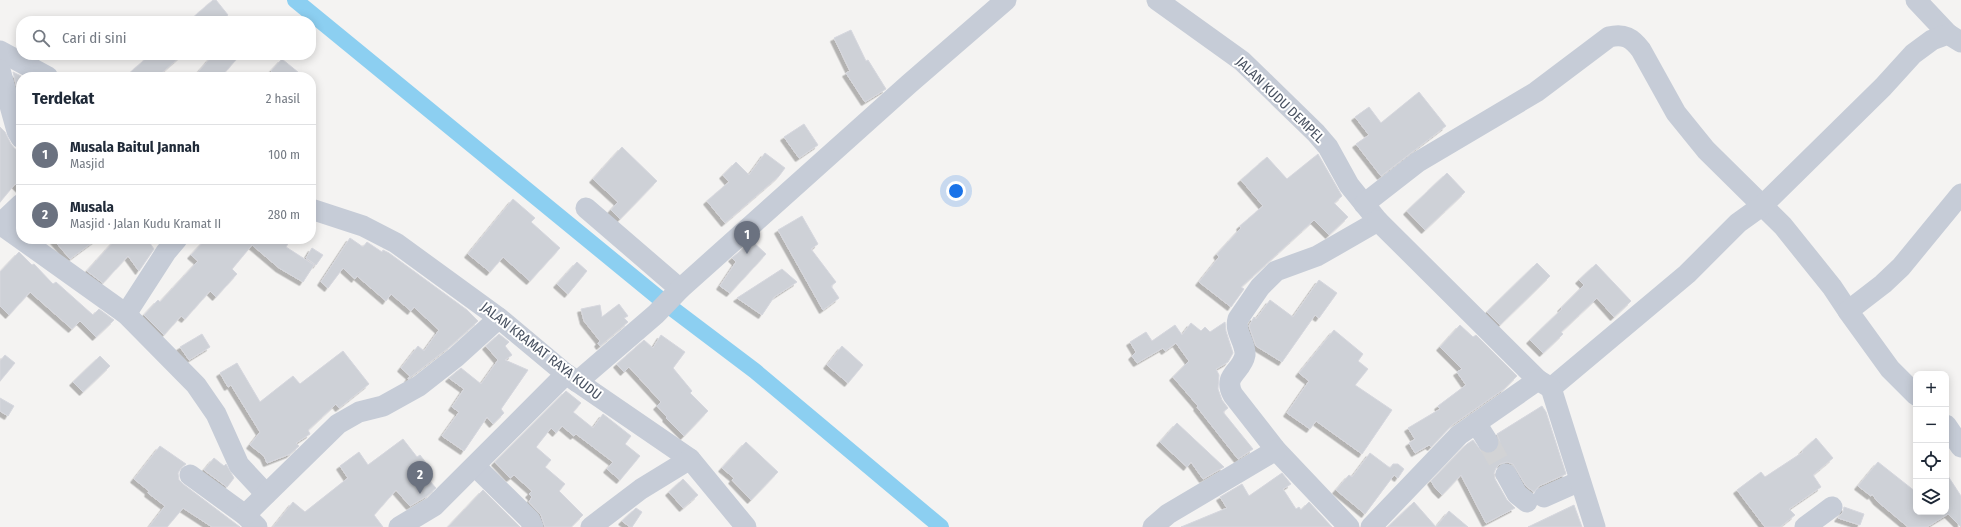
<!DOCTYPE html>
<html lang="id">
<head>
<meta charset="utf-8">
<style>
  :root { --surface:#fff; --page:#f2f2f3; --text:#1f2937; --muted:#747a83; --line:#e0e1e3; --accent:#1256ef }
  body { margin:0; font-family:"Fira Sans Condensed",sans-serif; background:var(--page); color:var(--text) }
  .controls { position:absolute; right:12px; bottom:12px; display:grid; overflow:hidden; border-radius:8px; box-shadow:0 2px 10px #0003 }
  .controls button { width:36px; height:36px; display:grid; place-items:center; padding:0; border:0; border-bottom:1px solid var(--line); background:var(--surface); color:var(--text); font:20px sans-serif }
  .you { position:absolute; left:956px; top:191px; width:14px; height:14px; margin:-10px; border:3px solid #fff; border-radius:50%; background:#1a73e8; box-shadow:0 0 0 6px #1a73e833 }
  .badge { display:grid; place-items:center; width:26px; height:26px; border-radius:50%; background:var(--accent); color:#fff; font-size:13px; font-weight:700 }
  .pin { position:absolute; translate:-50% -33px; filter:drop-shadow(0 1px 2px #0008) }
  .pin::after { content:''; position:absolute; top:21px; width:14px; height:12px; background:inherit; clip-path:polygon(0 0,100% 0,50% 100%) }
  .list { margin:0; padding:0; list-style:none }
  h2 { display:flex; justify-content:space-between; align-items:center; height:52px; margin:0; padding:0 16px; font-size:17px }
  h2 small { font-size:13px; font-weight:400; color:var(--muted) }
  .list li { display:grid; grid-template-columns:26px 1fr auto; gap:12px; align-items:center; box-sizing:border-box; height:60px; padding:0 16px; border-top:1px solid var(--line) }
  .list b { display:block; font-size:15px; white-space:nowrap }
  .list p { margin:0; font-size:13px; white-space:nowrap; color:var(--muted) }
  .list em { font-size:13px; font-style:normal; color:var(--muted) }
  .icon { flex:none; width:22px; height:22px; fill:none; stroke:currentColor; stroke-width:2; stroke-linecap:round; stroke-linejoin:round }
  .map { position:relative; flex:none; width:1961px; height:527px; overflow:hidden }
  .search { position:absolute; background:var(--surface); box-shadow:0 2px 10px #0003; left:16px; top:16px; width:300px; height:44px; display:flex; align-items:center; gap:10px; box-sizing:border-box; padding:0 14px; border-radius:16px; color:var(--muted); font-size:15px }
  .panel { position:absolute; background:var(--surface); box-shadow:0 2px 10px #0003; left:16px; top:72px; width:300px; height:172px; border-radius:16px }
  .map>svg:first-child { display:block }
</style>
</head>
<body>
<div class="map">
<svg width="1961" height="527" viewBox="0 0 1961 527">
  <defs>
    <filter id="shadow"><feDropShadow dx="-3.5" dy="3.5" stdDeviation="0" flood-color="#0004"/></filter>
  </defs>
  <rect width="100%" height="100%" fill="#f4f3f2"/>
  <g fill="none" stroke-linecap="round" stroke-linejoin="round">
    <polyline stroke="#8ccff1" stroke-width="16" points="295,0 665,303 755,371 941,527"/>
  </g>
  <g fill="#ced1d7" stroke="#d6d7de" filter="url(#shadow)">
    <polygon points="213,0 216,0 228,15 221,21 189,21"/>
    <polygon points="851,30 866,61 868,60 886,89 865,102 846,73 850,71 834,38"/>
    <polygon points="150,55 182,55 157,77 125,77"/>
    <polygon points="213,55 240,55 221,77 194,77"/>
    <polygon points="282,59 304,77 278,77 271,71"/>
    <polygon points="13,72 21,76 21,90 17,88"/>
    <polygon points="1419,92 1446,126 1381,176 1356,144 1369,135 1355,117 1369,107 1381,123"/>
    <polygon points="804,124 818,145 799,158 784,137"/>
    <polygon points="0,127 5,132 11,144 15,149 21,150 21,190 15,184 0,202"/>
    <polygon points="622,147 657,181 620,219 611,210 618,202 593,179"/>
    <polygon points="765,153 785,168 779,176 725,223 707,201 729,182 723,175 736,162 749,175"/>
    <polygon points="1318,154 1342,196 1334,203 1348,217 1329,235 1314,220 1241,287 1244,289 1231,307 1199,282 1219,257 1217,254 1241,228 1240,226 1263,206 1241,180 1267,157 1287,179"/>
    <polygon points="1447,173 1465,192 1425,230 1407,211"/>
    <polygon points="513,199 535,218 531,222 560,248 530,281 503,257 490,272 468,254"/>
    <polygon points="802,216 818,244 811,249 836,282 831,286 839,298 823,310 778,230"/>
    <polygon points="350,238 363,247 367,242 382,252 383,250 389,253 467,310 478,321 448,348 408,379 410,376 401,368 418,346 424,351 439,330 414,307 411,311 391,294 386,301 357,276 355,279 343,268 328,288 321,282"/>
    <polygon points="53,239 97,239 70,259"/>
    <polygon points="116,239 147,239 154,249 139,271 128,256 103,283 87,271"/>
    <polygon points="206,239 291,239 286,247 314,265 303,282 279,268 252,245 232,269 237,274 216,297 210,291 185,319 181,316 164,335 144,315 158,300 160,302 198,261 191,255"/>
    <polygon points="752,241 766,254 730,293 720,286 736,262 732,258"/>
    <polygon points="312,248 323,255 316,265 306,258"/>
    <polygon points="19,252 32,265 34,264 53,284 56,282 93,315 99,309 114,320 96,337 80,321 72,329 30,292 9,315 0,306 0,272"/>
    <polygon points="577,262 587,271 568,294 557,284"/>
    <polygon points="1537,263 1550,276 1500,325 1487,312"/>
    <polygon points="1596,264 1631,301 1614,317 1597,298 1561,332 1563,334 1543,353 1530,340 1562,309 1561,308 1584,285 1579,280"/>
    <polygon points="782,269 797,282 774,297 762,315 737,298"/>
    <polygon points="1319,280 1337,293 1319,318 1315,315 1282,362 1256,346 1249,326 1254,317 1256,319 1270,300 1293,317"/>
    <polygon points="619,304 628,316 624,318 628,322 600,346 598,343 600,341 584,321 581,309 600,305 602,317"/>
    <polygon points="1225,322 1226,331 1233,353 1228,362 1216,369 1219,375 1218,389 1222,400 1228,408 1223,412 1253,449 1238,459 1197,407 1198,406 1173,377 1189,361 1176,343 1165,351 1163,348 1137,363 1132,356 1136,352 1130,342 1146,332 1152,341 1175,325 1182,335 1191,323 1201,331 1205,327 1210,332"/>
    <polygon points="1460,325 1473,337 1476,335 1517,376 1504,389 1452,425 1431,447 1429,445 1415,453 1409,443 1415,439 1408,428 1440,409 1438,406 1466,385 1457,372 1462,369 1440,347"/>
    <polygon points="1334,330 1363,354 1358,361 1368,369 1355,385 1392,410 1362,454 1316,421 1310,429 1287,413 1309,381 1299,373"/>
    <polygon points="202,334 210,347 189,360 180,347"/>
    <polygon points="499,334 509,342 505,346 512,355 505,360 528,370 501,409 504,413 493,424 487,417 464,451 442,436 459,412 452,407 464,389 449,378 461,368 481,384 498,360 486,346"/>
    <polygon points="661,335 685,352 673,368 692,391 690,393 708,411 684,436 666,418 667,417 657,406 661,402 629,367 624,372 617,364 644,340 653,348"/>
    <polygon points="842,346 863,365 848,383 827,365"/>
    <polygon points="343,351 369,384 339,408 336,404 308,430 310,434 296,443 299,446 290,454 267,463 264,456 250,445 260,432 231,385 228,387 220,373 237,363 260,402 293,376 300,384"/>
    <polygon points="5,355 15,363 0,381 0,361"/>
    <polygon points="100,356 110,366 83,392 73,382"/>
    <polygon points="566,391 581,403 573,412 593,428 603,414 631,436 625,444 640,456 620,480 607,469 613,462 576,434 574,436 562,426 556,433 551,428 536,447 551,460 545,467 565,484 559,491 583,515 571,527 545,527 541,515 529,502 532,497 529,494 532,491 514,475 510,478 495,462"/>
    <polygon points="0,398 14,406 8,416 0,411"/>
    <polygon points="1542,406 1546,412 1566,474 1539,486 1534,492 1526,486 1513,464 1507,462 1500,464 1496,468 1494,473 1495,479 1507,500 1515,508 1486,523 1461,475 1442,495 1436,489 1431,481 1467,444 1473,440 1482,452 1488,454 1494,452 1498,448 1500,442 1497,434"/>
    <polygon points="1177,423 1224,467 1203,479 1191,462 1187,467 1160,442"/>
    <polygon points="1816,438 1833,458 1813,475 1821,487 1789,509 1795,515 1780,527 1765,527 1737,490 1761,472 1765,477 1803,452 1802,451"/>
    <polygon points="403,439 417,457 420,455 427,464 420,470 436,488 427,496 410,506 396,490 374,515 383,527 273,527 293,502 305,512 348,478 340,466 359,452 368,465"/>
    <polygon points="746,442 778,472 751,500 732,480 734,478 722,468"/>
    <polygon points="160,446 186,464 181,468 178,473 179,480 183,484 240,527 212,527 183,508 167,527 149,527 165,506 148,493 149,491 134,479"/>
    <polygon points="1370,453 1390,468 1393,464 1398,464 1404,469 1398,478 1394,475 1365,514 1336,490 1349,475 1352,477"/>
    <polygon points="214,458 224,466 226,464 234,478 227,487 204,470"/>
    <polygon points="1878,462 1916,492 1916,512 1947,512 1946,473 1961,496 1961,527 1948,514 1927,527 1908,527 1877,501 1872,494 1871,496 1858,486"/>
    <polygon points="1282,473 1291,484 1283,489 1296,509 1299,507 1301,510 1309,502 1332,527 1181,527 1227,508 1220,497 1242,484 1249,496"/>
    <polygon points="683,479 698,495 683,508 669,492"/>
    <polygon points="483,490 520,527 448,527"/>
    <polygon points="1414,502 1436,527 1449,511 1468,527 1388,527"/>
    <polygon points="1574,505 1582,527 1528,527"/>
    <polygon points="1844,507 1864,514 1860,525 1838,518 1843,512"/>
    <polygon points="636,508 642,512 632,527 630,527 622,521"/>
  </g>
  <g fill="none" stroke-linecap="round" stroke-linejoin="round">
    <polyline stroke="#d2d3d5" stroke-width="21" stroke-dasharray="21 10" stroke-linecap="butt" points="1488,442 1506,474"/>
    <g stroke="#c6ccd7" stroke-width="21">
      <path d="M 1157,0 L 1242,61 L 1316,133 L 1328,147 L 1349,185 L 1378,221 L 1317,256 L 1276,271 L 1260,287 L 1238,319 C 1234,332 1246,342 1245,355 C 1242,372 1222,375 1233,395 L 1276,450 L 1349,527"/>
      <polyline points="1916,0 1948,34"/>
      <polyline points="0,51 48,77"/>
      <polyline points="0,70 17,131 21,138"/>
      <polyline points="21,204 0,224 126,314 196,385 216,414 239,465 266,494"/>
      <path d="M 1364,204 L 1418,162 L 1536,92 L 1609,37 C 1624,33 1632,38 1641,50 L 1676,113 L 1706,150 L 1783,226 L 1832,287 L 1848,311"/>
      <polyline points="586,208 680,289"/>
      <polyline points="311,209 363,226 396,243 499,318 566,374 690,459 746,527"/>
      <polyline points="1378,221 1538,380"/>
      <polyline points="126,314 166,252 177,239"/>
      <polyline points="577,382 656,314 680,289 909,84 1006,0"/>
      <polyline points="1551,388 1687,274 1738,223 1763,205 1883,87 1913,54 1932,40 1948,34 1961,42"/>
      <polyline points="1916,395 1890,369 1848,311 1883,284 1901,267 1961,194"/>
      <polyline points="1476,423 1488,442"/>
      <polyline points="1946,425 1961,447"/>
      <polyline points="475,466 530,520 533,527"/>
      <polyline points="1506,474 1517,494 1527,502"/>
      <polyline points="190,475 245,515 257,527"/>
      <polyline points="1544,497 1580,481"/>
      <polyline points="245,515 338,424 359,412 383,406 419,386 456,357 499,318"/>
      <polyline points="399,527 434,506 566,374"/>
      <polyline points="591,527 641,489 690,459"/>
      <polyline points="1153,527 1168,514 1276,450"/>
      <polyline points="1371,527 1459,435 1538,380 1551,388 1595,527"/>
      <polyline points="1805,527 1832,507"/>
    </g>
  </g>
  <g text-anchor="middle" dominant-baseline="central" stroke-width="4" stroke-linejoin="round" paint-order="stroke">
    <g font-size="14" fill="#495261" stroke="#fff">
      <text transform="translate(1280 100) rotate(44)">JALAN KUDU DEMPEL</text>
      <text transform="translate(541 351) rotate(38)">JALAN KRAMAT RAYA KUDU</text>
    </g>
  </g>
</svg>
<div class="controls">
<button>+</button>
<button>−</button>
<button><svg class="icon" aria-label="locate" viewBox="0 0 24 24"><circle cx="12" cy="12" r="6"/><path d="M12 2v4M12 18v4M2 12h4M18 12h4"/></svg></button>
<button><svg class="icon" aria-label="layers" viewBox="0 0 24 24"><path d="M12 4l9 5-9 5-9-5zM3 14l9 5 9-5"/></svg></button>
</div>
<div class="you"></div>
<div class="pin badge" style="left:747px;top:254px;background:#6b7280">1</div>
<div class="pin badge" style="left:420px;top:494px;background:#6b7280">2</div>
<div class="search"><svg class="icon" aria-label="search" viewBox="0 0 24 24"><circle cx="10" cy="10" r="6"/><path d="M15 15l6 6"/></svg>Cari di sini</div>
<section class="panel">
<h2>Terdekat<small>2 hasil</small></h2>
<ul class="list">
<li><span class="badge" style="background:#6b7280">1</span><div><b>Musala Baitul Jannah</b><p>Masjid</p></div><em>100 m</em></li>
<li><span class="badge" style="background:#6b7280">2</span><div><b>Musala</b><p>Masjid · Jalan Kudu Kramat II</p></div><em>280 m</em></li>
</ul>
</section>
</div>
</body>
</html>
